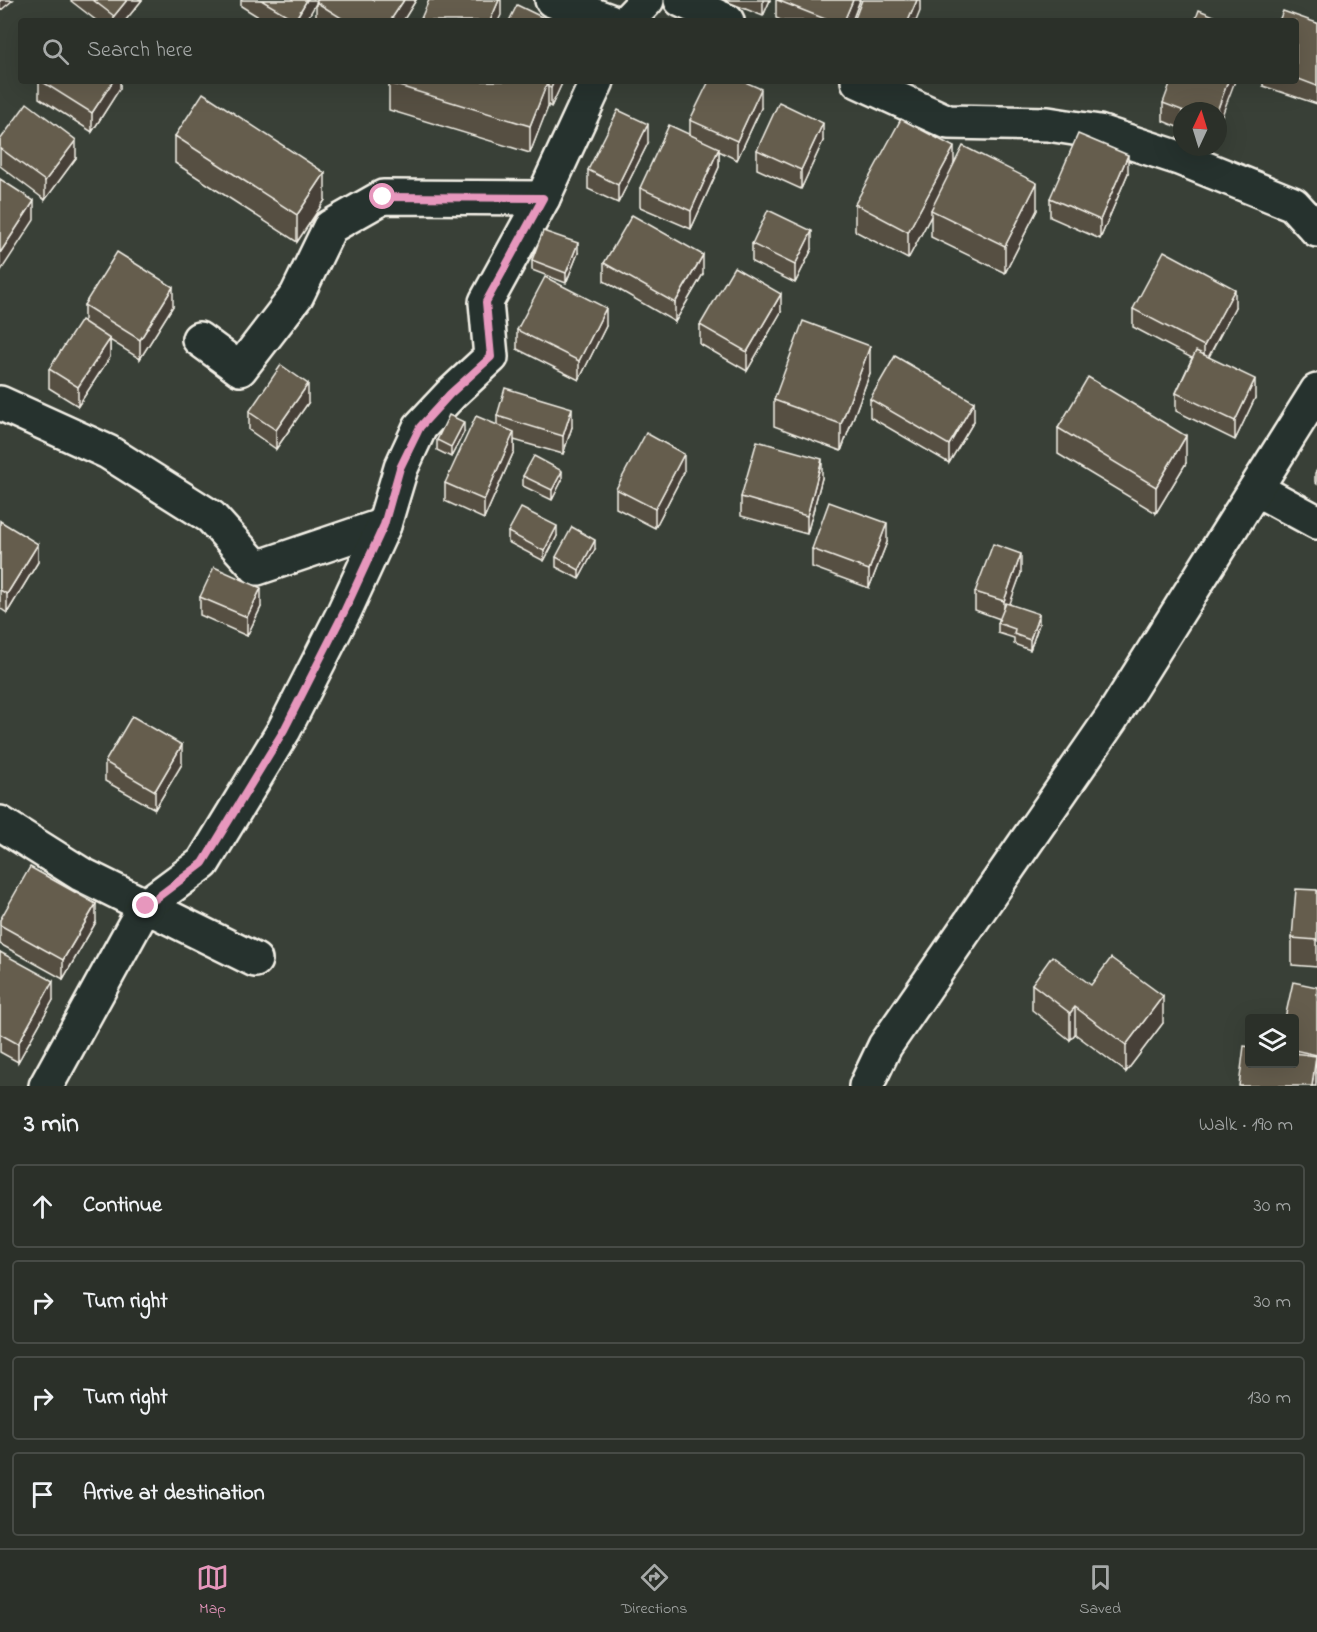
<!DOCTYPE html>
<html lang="en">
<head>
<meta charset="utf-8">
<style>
  :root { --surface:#2b3029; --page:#373c35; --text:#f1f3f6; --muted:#a6a9a8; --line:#474b46; --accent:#e797bd }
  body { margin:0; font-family:"Indie Flower",sans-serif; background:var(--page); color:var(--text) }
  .controls { position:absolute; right:18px; bottom:18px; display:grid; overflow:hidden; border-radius:6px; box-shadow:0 6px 24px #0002 }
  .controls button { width:54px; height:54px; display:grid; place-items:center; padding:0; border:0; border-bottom:2px solid var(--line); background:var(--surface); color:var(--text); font:30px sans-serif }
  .compass { position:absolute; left:1173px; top:102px; width:54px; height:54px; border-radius:50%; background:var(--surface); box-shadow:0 6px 24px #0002; rotate:4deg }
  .stop { position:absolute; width:18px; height:18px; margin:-14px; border:4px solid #e797bd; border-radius:50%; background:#fff }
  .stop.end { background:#e797bd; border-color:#fff; box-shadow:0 2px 6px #0008 }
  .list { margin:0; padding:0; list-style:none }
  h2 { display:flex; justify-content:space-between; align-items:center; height:78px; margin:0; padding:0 24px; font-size:26px }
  h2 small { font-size:20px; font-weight:400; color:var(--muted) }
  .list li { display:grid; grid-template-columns:39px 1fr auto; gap:18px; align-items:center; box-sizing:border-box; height:84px; margin:0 12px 12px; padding:0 12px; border:2px solid var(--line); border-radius:6px }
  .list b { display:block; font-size:22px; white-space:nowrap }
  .list em { font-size:20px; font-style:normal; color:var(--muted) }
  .icon { flex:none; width:33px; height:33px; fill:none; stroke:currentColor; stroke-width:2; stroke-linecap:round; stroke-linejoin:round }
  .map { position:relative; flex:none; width:1317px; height:1086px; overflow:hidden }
  .search { position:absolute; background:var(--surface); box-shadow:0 6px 24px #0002; left:18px; right:18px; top:18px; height:66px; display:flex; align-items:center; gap:15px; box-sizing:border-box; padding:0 21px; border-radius:6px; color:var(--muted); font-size:22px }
  .sheet { height:462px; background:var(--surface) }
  nav { display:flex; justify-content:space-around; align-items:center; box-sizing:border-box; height:84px; border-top:2px solid var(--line); background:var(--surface); font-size:16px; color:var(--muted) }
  nav a { display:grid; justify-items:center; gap:3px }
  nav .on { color:var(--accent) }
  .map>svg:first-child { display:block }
</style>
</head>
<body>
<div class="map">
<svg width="1317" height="1086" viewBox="0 0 1317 1086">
  <rect width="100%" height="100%" fill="#394037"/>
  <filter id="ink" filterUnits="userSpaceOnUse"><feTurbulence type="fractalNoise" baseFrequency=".0167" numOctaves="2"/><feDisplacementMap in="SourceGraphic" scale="12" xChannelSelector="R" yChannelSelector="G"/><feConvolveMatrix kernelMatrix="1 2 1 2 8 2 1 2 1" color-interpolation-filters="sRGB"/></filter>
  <g filter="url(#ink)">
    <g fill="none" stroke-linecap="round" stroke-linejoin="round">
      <defs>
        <g id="minor">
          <polyline points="552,0 610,21"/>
          <polyline points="681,0 727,21"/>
          <polyline points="627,21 647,0"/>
          <polyline points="858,81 948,122 1048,124 1099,132 1179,158 1293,204 1317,230"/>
          <polyline points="199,339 240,369 297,295 330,227 383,197 543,198"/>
          <polyline points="0,403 108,452 211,517 257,568 384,525"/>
          <polyline points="1256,489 1317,522"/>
          <polyline points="0,823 81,874 255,960"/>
          <polyline points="46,1086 145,906 203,863 284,730 344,612 384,525 401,468 420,427 451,394 491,357 486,302 543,198 597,81"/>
          <polyline points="866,1086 885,1046 1111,719 1317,391"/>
        </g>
      </defs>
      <use href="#minor" stroke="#f4f1e8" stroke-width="38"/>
      <use href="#minor" stroke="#26332d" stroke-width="33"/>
    </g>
    <g fill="#575043" stroke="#f4f1e8" stroke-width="1.5">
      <polygon points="71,0 142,0 125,21 97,21 71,1"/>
      <polygon points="241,0 416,0 403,21 317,21 316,20 316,3 306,21 265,21 241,6"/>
      <polygon points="723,0 770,0 763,16"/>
      <polygon points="776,0 860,0 852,21 783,21 776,18"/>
      <polygon points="1296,21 1317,23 1317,104 1263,86 1263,81 1296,81"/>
      <polygon points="39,81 120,81 120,88 92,132 39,98"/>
      <polygon points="390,81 563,81 551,107 548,105 530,153 389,110 389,83"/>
      <polygon points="1163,103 1218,111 1182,111 1182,129 1163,121"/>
      <polygon points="761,108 737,160 719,151 719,167 691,229 640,207 640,188 690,135 690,120"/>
      <polygon points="175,136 325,200 297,242 175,163"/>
      <polygon points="0,140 76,158 45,200 0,166"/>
      <polygon points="823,141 801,189 757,169 757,150"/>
      <polygon points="648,143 618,203 588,189 588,170"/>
      <polygon points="954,164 1037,210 1005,273 931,237 931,216 908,259 855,231 855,204"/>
      <polygon points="1128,173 1100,239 1050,217 1050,198"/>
      <polygon points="752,244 812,249 795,283 752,262"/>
      <polygon points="578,253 566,283 532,270 532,260"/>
      <polygon points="604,263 703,274 675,322 604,281"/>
      <polygon points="84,305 173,306 140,359 110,340 110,357 78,406 49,388 49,369 84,322"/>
      <polygon points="1235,307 1209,357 1255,398 1235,440 1176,411 1176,393 1192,358 1133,327 1133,309"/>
      <polygon points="781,312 747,371 700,344 700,325"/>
      <polygon points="606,326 579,380 517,349 517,330"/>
      <polygon points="870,373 841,451 774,426 774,400"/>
      <polygon points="870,399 974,421 949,463 870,417"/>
      <polygon points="308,403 276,449 249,430 249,412"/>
      <polygon points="497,416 572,427 563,454 514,440 514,451 484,519 445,501 445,483 497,425"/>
      <polygon points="1058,428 1186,463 1156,513 1058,454"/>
      <polygon points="464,432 451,457 437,450 437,440"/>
      <polygon points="1317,470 1317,484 1315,482 1315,473"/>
      <polygon points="684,472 655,528 616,508 616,489"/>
      <polygon points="523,476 562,480 552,500 523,486"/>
      <polygon points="822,478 807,534 741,516 741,497"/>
      <polygon points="0,521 38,562 7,613 0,608"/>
      <polygon points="508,532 557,536 544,561 508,542"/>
      <polygon points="887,542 869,588 812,567 812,549"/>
      <polygon points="595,549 579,579 556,567 556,557"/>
      <polygon points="1021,573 1009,604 1039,624 1030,650 1014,644 1014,638 998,633 998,623 1000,619 975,610 975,592"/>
      <polygon points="200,597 261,607 247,636 200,615"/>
      <polygon points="105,762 182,764 155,809 105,781"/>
      <polygon points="1317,890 1317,967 1292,965 1292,938"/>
      <polygon points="0,920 96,922 63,979 0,944"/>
      <polygon points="0,952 53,1000 18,1062 0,1052"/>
      <polygon points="1032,984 1091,985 1163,1023 1126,1072 1075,1034 1070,1040 1032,1010"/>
      <polygon points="1317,987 1317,1073 1316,1073 1316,1082 1294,1064 1294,1018"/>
    </g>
    <g fill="#474137" stroke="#f4f1e8" stroke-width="1.5">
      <polygon points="0,0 13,0 0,11"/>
      <polygon points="127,0 142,0 125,21 114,21 114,16"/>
      <polygon points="307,0 318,0 306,21 295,21"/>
      <polygon points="404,0 416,0 403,21 390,21"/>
      <polygon points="499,0 501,0 501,15 498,21 490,21"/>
      <polygon points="763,0 770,0 763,16"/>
      <polygon points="853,0 860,0 852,21 844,21"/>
      <polygon points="917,0 920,0 920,11 916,21 908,21"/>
      <polygon points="113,81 120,81 120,88 92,132 92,113"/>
      <polygon points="548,81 548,107 530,153 530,126"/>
      <polygon points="554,81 563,81 551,107 551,88"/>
      <polygon points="1228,81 1235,81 1218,126 1218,111 1217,111"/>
      <polygon points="761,89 761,108 737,160 737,141"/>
      <polygon points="823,123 823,141 801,189 801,170"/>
      <polygon points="648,124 648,143 618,203 618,185"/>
      <polygon points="76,140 76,158 45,200 45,181"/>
      <polygon points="954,147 954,174 931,210 931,216 908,259 908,232"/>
      <polygon points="719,148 719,167 691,229 691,211"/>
      <polygon points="1128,155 1128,173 1100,239 1100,220"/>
      <polygon points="325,173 325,200 297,242 297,215"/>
      <polygon points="1037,183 1037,210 1005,273 1005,246"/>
      <polygon points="34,201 34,220 0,272 0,253"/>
      <polygon points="812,231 812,249 795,283 795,265"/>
      <polygon points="578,243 578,253 566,283 566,273"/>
      <polygon points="703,255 703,274 675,322 675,303"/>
      <polygon points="173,287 173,306 140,359 140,340"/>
      <polygon points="1235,289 1235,307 1204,365 1204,346"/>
      <polygon points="781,294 781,312 747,371 747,352"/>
      <polygon points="606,308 606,326 579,380 579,361"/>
      <polygon points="110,339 110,357 78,406 78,387"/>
      <polygon points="870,346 870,373 841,451 841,424"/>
      <polygon points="1255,379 1255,398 1235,440 1235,421"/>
      <polygon points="308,384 308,403 276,449 276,430"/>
      <polygon points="974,402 974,421 949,463 949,445"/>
      <polygon points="572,408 572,427 563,454 563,436"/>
      <polygon points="464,422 464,432 451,457 451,447"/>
      <polygon points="514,432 514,451 484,519 484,500"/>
      <polygon points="1186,436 1186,463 1156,513 1156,487"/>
      <polygon points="684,454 684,472 655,528 655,509"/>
      <polygon points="822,459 822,478 807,534 807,516"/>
      <polygon points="562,471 562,480 552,500 552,490"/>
      <polygon points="887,523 887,542 869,588 869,570"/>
      <polygon points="557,526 557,536 544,561 544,551"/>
      <polygon points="595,540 595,549 579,579 579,570"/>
      <polygon points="38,544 38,562 7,613 7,594"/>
      <polygon points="1021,554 1021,573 1004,620 1004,601"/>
      <polygon points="261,588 261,607 247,636 247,617"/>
      <polygon points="1039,614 1039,624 1030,650 1030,640"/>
      <polygon points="182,745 182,764 155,809 155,791"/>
      <polygon points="96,904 96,922 63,979 63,960"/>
      <polygon points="53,981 53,1000 18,1062 18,1044"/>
      <polygon points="1163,996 1163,1023 1126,1072 1126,1045"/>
      <polygon points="1075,1007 1075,1034 1070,1040 1070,1013"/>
      <polygon points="1316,1056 1316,1086 1312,1086"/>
    </g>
    <g fill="#655d4e" stroke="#f4f1e8" stroke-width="1.5">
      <polygon points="93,0 127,0 114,16"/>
      <polygon points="261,0 307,0 295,20"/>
      <polygon points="318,0 404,0 390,21 346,21 316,2"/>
      <polygon points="429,0 499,0 490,21 420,21"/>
      <polygon points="777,0 853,0 844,21 830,21"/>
      <polygon points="862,0 917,0 908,21 854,21"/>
      <polygon points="517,5 550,21 509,21"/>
      <polygon points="1199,10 1226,21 1195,21"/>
      <polygon points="1283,11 1317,23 1317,86 1296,78 1296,21 1279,21"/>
      <polygon points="41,81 113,81 92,113"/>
      <polygon points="390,81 548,81 530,126 389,83"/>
      <polygon points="548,81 554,81 551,88 548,87"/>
      <polygon points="709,81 743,81 761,89 737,141 690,120"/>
      <polygon points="1171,81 1228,81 1217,111 1184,111 1163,103"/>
      <polygon points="203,93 325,173 297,215 175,136"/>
      <polygon points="779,102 823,123 801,170 757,150"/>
      <polygon points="27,103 76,140 45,181 0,148 0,140"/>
      <polygon points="618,110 648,124 618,185 588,170"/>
      <polygon points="901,119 954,147 908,232 855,204"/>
      <polygon points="669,125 719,148 691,211 640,188"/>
      <polygon points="1078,134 1128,155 1100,220 1050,198"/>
      <polygon points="963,146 1037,183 1005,246 931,210"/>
      <polygon points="0,179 34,201 0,253"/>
      <polygon points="768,210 812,231 795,265 752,244"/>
      <polygon points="632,215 703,255 675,303 604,263"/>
      <polygon points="543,231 578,243 566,273 532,260"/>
      <polygon points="1164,251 1235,289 1204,346 1133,309"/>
      <polygon points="117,252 173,287 140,340 84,305"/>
      <polygon points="734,267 781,294 747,352 700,325"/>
      <polygon points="545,277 606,308 579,361 517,330"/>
      <polygon points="81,320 110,339 78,387 49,369"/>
      <polygon points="803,321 870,346 841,424 774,400"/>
      <polygon points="1196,351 1255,379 1235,421 1176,393"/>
      <polygon points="895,356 974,402 949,445 870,399"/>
      <polygon points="281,365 308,384 276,430 249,412"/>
      <polygon points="1088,377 1186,436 1156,487 1058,428"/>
      <polygon points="505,388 572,408 563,436 497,416"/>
      <polygon points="449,415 464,422 451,447 437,440"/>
      <polygon points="476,416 514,432 484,500 445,483"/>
      <polygon points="646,433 684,454 655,509 616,489"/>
      <polygon points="757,441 822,459 807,516 741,497"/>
      <polygon points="534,456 562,471 552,490 523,476"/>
      <polygon points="829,502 887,523 869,570 812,549"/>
      <polygon points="521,508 557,526 544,551 508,532"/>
      <polygon points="0,521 38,544 7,594 0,590"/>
      <polygon points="572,527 595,540 579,570 556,557"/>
      <polygon points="993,544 1021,554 1004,601 975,592"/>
      <polygon points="214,567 261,588 247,617 200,597"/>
      <polygon points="1006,603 1039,614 1030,640 1014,634 1015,629 998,623"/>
      <polygon points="132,716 182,745 155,791 105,762"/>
      <polygon points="30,867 96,904 63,960 0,925 0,920"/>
      <polygon points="1296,889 1317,890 1317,940 1292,938"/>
      <polygon points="0,952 53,981 18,1044 0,1034"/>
      <polygon points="1052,956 1091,985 1111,958 1163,996 1126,1045 1075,1007 1070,1013 1032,984"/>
      <polygon points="1293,982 1317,987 1317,1055 1294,1050 1294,1018 1285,1018"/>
      <polygon points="1244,1046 1250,1047 1250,1064 1294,1064 1294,1053 1316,1056 1312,1086 1239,1086"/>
    </g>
  </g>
  <g fill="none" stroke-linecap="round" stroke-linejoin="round" filter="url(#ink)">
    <polyline stroke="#e797bd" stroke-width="8" points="146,906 203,863 284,730 344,612 384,525 400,468 420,427 450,394 491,357 486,302 543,198 383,197"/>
  </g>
</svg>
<div class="controls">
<button><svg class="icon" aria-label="layers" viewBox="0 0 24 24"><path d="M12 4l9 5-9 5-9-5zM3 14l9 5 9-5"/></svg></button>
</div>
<svg class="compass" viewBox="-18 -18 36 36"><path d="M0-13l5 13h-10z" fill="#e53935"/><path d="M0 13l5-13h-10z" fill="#a6a9a8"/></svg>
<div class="stop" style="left:383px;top:197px"></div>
<div class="stop end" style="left:146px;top:906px"></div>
<div class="search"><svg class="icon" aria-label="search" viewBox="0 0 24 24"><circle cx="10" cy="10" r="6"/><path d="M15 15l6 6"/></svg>Search here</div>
</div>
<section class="sheet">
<h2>3 min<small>Walk · 190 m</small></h2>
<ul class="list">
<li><svg class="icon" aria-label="ahead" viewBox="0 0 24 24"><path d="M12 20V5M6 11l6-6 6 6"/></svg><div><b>Continue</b></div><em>30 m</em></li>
<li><svg class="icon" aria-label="right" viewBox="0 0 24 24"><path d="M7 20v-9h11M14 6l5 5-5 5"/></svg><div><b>Turn right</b></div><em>30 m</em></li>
<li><svg class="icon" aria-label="right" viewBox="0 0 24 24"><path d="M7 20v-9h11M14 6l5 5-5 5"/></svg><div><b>Turn right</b></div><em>130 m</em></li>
<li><svg class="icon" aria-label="arrive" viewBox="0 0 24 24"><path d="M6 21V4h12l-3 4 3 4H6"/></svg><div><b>Arrive at destination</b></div></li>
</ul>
</section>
<nav>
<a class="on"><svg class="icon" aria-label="map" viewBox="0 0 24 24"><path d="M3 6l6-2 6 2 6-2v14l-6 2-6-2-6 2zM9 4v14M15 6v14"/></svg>Map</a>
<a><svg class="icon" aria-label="directions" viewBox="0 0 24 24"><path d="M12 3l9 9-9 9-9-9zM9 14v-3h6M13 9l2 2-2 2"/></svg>Directions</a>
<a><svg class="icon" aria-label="saved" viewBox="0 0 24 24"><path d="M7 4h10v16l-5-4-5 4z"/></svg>Saved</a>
</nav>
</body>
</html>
